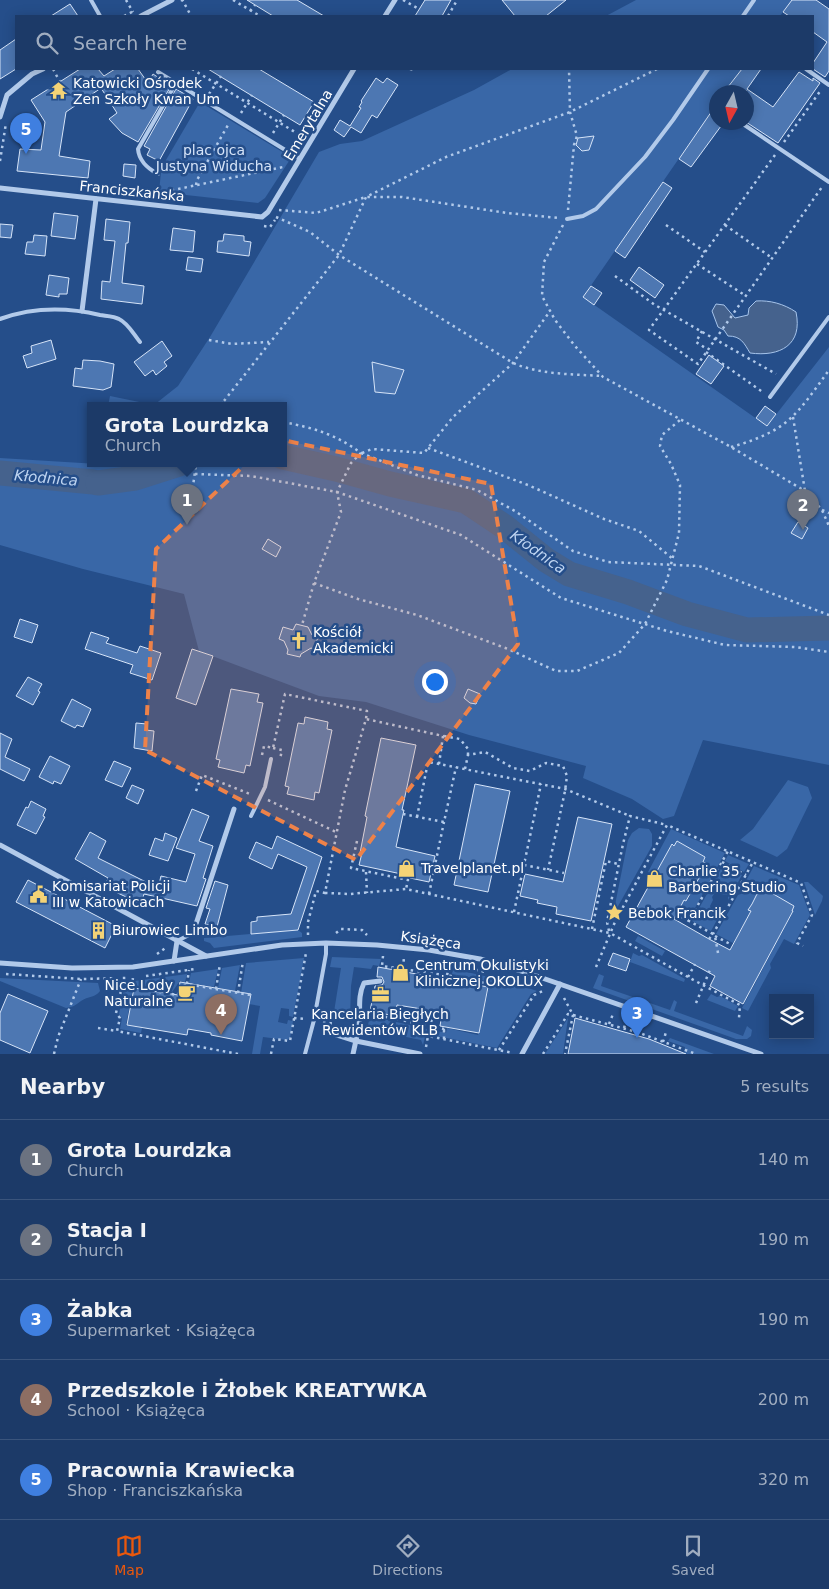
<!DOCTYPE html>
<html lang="en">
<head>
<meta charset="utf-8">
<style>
  :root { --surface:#1c3a68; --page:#294571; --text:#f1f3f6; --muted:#a0adc0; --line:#3a547c; --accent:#ea580c }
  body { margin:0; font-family:"DejaVu Sans",sans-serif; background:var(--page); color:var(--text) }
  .controls { position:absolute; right:15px; bottom:15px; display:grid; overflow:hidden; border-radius:0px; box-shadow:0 2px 12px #0003 }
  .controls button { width:45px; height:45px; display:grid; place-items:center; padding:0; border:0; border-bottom:1px solid var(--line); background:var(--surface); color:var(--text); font:25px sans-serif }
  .compass { position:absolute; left:709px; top:85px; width:45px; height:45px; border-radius:50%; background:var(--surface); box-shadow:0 2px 12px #0003; rotate:188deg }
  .you { position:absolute; left:434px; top:681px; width:18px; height:18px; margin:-12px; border:4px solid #fff; border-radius:50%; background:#1a73e8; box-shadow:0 0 0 8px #1a73e833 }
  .badge { display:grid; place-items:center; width:32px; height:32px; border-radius:50%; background:var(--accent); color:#fff; font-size:16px; font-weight:700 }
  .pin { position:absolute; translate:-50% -41px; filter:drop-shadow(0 1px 2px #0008) }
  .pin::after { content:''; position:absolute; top:26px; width:18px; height:15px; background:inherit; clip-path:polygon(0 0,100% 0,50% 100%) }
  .popup { position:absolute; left:87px; top:402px; width:200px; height:65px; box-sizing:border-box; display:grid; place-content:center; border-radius:0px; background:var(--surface); filter:drop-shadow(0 1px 4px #0005); font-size:16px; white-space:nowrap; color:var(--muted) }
  .popup b { font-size:19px; color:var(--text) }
  .popup::after { content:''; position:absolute; left:50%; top:100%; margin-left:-10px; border:10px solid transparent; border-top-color:var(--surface) }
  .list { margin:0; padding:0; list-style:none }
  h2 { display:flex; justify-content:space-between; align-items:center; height:65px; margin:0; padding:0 20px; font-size:21px }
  h2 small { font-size:16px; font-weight:400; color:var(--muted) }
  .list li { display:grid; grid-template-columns:32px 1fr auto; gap:15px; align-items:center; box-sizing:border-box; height:80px; padding:0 20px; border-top:1px solid var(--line) }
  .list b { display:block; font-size:19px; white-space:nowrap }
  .list p { margin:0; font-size:16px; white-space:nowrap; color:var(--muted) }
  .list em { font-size:16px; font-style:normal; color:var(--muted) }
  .icon { flex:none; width:28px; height:28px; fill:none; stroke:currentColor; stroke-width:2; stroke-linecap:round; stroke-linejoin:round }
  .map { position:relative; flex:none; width:829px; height:1054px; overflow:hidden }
  .search { position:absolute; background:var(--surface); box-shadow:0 2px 12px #0003; left:15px; right:15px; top:15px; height:55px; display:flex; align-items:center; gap:12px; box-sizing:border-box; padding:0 18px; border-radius:0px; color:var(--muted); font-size:19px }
  .sheet { height:465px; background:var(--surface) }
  nav { display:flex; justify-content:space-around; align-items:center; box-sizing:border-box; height:70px; border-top:1px solid var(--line); background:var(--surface); font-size:14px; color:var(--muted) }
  nav a { display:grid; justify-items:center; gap:2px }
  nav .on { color:var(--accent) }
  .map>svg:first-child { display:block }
</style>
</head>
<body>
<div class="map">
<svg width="829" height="1054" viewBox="0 0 829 1054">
  <rect width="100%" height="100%" fill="#254e8a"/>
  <g fill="#3967a7">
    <polygon points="636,0 792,0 780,16 606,16"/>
    <polygon points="512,69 742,69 724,92 716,92 716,105 583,297 767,426 829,347 829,765 703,740 674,816 663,819 632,799 583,778 586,766 469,735 366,702 319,696 199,651 184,594 83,569 0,545 0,458 98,464 283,464 283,406 108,406 110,396 154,405 178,386 210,337 319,152 340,144 362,141 474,90"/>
    <polygon points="200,102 289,156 289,161 265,198 258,203 159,192 161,172 166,160"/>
    <polygon points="788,780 808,787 812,798 787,849 777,857 740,840 753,829"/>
    <polygon points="639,828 649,829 652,834 652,846 613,915 628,840 632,833"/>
    <polygon points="671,829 725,853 689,919 677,912 684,900 687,901 707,864 703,862 705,857 677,841 674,846 672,845 655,875 648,872"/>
    <polygon points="728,855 749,864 744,872 725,861"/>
    <polygon points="723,865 742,875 728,900 728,895 720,894 716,891 712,897 713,900 710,906 713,915 718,918 711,931 692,921"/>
    <polygon points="754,866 799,885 810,915 794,944 784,939 770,964 771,968 748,1011 742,1008 793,912 792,911 794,906 763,889 761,893 758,892 749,910 751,911 733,943 716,934 738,895 741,894 744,889 742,888"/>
    <polygon points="804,882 808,882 823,896 822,901 815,915"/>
    <polygon points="298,930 302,933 302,937 214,948 210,943 204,941 204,938"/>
    <polygon points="638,936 665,951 662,956 635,941"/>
    <polygon points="633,953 639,956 642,955 685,979 684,982 630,962"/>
    <polygon points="332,957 381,959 379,966 373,965 371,969 354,967 351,986 350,1019 339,1016 334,1012 341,968 330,967"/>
    <polygon points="304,958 293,1017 289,1016 289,1009 281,1008 278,1022 287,1024 288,1020 293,1021 290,1038 287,1040 263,1037 260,1054 252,1054 260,1006 249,1004 241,993 246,963"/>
    <polygon points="240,965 235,991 218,988 222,968"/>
    <polygon points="218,969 214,987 189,983 191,973"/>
    <polygon points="453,969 507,981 537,991 531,994 497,1048 432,1035 433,1030 446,1033 447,1028 478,1035 479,1033 490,982 452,974"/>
    <polygon points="187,974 185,982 180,981 172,992 134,985 135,981"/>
    <polygon points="599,974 604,976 601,986 670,1010 674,1000 677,1002 674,1011 743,1036 747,1026 752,1030 751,1036 747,1039 736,1039 593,988"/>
    <path d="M 0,978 L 98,983 L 100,991 C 95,998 88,996 81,1001 C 75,1005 74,1007 66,1008 L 0,981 Z"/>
    <polygon points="126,987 133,988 126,1025 142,1028 141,1033 120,1029 122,1018 119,1014 124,989"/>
    <polygon points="711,994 717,997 720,996 738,1006 735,1011 707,1000"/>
    <polygon points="370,1016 427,1029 423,1045 421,1040 367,1029"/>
    <polygon points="568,1018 563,1054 545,1054"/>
    <polygon points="670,1038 714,1054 684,1054 685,1047 668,1041"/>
  </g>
  <path fill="#45628d" stroke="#a6c4eb" d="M 756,301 C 770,300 784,304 796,312 C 803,345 780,357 750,353 C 744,343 741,336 728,336 L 724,330 L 718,327 L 712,311 L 716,304 L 724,305 L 735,318 L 748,315 L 749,308 Z"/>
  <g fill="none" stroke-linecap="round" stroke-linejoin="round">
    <g stroke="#45628d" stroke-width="25">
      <polyline points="283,457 336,469 390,484 466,501 505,527 546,560 569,574 628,592 687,614 747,630 829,628"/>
      <polyline points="0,473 93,482"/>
      <polyline points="98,483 135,478 179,464"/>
    </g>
  </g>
  <g fill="#4d77b2" stroke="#d6e4f8">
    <polygon points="247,0 297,0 324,16 273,16"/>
    <polygon points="425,0 451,0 442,16 415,16"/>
    <polygon points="502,0 566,0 546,16 515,16"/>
    <polygon points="792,0 816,0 829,9 829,71 825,77 813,69 813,63 827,42 813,32 813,16 789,16 783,12"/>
    <polygon points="70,4 78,16 51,16"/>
    <polygon points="16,39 16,69 0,79 0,50"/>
    <polygon points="80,69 98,69 104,76 115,69 138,69 148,83 153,74 171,86 138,142 122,133 109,119 117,113 101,88 66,112 59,156 90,161 88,178 17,171 20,149 41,150 45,122 31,100"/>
    <polygon points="208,69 259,69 314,102 300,125"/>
    <polygon points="742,69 761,69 747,89 773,107 799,72 813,81 813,78 820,83 778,143 746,122 746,90 745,92 724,92"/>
    <polygon points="376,78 383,83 387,78 398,85 377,118 372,115 361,133 351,127 344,137 334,130 340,120 350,126 361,108 359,107 362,102 361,101"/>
    <polygon points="176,89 193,99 159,161 147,155 150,149 144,146"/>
    <polygon points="716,105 716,122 724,122 691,167 679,159"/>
    <polygon points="594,136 589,150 582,151 576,145 578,138"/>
    <polygon points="124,164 136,165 135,178 123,176"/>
    <polygon points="663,182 672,188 625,258 615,251"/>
    <polygon points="54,213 78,216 75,239 51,236"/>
    <polygon points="106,219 130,222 128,243 126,243 122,283 144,286 142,304 101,299 102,281 110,282 115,241 104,240"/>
    <polygon points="0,224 13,225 11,238 0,237"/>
    <polygon points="173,228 195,231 193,252 170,250"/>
    <polygon points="224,234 244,236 244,241 251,242 249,256 217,252 218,241 223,241"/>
    <polygon points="34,235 47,236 45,256 25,254 27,242 33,242"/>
    <polygon points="188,257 203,259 201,272 186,270"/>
    <polygon points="639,267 664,285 655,298 630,280"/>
    <polygon points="49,275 69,278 67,294 59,294 59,297 46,295"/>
    <polygon points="591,286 602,293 594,305 583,297"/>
    <polygon points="51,340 56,359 27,368 23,356 32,353 31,346"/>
    <polygon points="162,341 172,356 164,362 167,366 156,375 153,370 145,376 134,362"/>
    <polygon points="709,355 724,366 711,384 696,374"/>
    <polygon points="83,360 100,361 114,364 111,387 103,390 73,386 75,368 82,369"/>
    <polygon points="372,362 404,370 395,394 375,392"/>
    <polygon points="765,406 776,414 767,426 756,418"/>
    <polygon points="798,522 808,528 802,539 791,533"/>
    <polygon points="268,539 281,547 276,557 262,549"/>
    <polygon points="20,619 38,625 32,643 14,637"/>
    <polygon points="296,624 308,627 312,635 318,637 314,649 311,648 301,654 300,657 287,654 288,650 284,641 279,639 283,627 293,630"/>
    <polygon points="91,632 109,638 106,643 137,653 140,646 161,653 152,680 130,673 133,665 85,649"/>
    <polygon points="192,649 213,656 196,705 176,698"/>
    <polygon points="28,677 42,684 38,691 40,692 33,705 16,696"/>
    <polygon points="231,689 259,694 257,702 263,703 250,766 246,765 244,773 218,767 220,760 216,759"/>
    <polygon points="468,689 480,694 476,704 470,703 464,698"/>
    <polygon points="72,699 91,709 83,727 77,725 75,728 61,721"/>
    <polygon points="305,717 328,722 327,729 332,730 319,793 315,792 314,800 287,794 289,787 285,786 298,723 304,724"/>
    <polygon points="136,723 147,724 146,730 154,731 152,751 134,748"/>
    <polygon points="0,733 12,739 5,757 30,769 24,781 0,769"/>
    <polygon points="381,738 416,745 402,810 404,810 396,847 435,856 429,882 410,878 411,876 359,865 362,853 360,853 367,817 365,816"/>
    <polygon points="50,756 70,766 61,784 54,781 53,784 39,777"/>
    <polygon points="114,761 131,768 122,787 105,780"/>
    <polygon points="475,784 510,791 488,892 454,885"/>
    <polygon points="132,785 144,790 138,804 126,798"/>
    <polygon points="31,801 46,809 43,816 45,817 36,834 17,825 26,807 28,808"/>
    <polygon points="192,809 209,816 199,841 213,846 203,878 206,879 197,906 144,894 141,904 105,887 108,878 75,859 90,832 106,841 98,858 158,888 161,876 186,882 195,854 176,848"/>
    <polygon points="578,817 612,824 591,921 556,914 557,907 537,903 538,900 520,896 525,874 563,882"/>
    <polygon points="165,833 177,838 168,861 149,855 155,838 163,841"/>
    <polygon points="277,836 322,857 298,930 251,934 251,922 257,921 257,917 291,914 307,867 278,854 272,869 249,858 256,842 272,849"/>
    <polygon points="677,841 705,857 703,862 707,864 686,901 684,900 674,919 709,939 730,950 751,911 748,910 752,904 758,892 761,893 763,888 794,906 792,911 793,911 743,1004 710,986 715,976 626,927 672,844 674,846"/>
    <polygon points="28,880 116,926 105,948 16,902"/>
    <polygon points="215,881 228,885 217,927 205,924 210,909 206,908"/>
    <polygon points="613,953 630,959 626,971 608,965"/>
    <polygon points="378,967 488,987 479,1033 440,1026 442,1014 416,1008 397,1005 395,1016 370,1011 375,986 382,985 384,982 382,977 377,977"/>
    <polygon points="180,982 251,994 242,1041 211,1035 211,1033 188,1029 187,1035 127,1025 134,988 178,995"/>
    <polygon points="8,994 48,1011 30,1053 0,1040 0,1013"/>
    <polygon points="575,1018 649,1039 686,1054 568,1054"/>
  </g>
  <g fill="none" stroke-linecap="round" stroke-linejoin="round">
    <g stroke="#b2caea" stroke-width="2.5" stroke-dasharray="2.5 4" stroke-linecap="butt">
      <polyline points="126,0 133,12"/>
      <polyline points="181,0 183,1 190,14 189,16"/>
      <polyline points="233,0 260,16"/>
      <polyline points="403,0 419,9"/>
      <polyline points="250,11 255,5"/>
      <polyline points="124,16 134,11"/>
      <polyline points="448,16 456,2 455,0"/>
      <polyline points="53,69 60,82"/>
      <polyline points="192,69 303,137"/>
      <polyline points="410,69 415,70 416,69"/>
      <polyline points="209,94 221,76"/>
      <polyline points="241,113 252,95"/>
      <polyline points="273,133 284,115"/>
      <polyline points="784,142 821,90"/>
      <polyline points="775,155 649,330 698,364 822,187"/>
      <polyline points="0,161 6,123"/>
      <polyline points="196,185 197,180 228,125"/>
      <polyline points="136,192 180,197"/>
      <polyline points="159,193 283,167"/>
      <polyline points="279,210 316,213 366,197 402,197 507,213 559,218"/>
      <polyline points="568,210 574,145 577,136 570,112 569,69"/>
      <path d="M 276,217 L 310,232 L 339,255 L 513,363 C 541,375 572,374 602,376"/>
      <polyline points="563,225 544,262 542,296 555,320 575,346 603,377 731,447 805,491 822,510 829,526"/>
      <polyline points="666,225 705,252"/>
      <polyline points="725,225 772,258"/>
      <polyline points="264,226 270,227 275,220"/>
      <polyline points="697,264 746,296"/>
      <polyline points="615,276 655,305 776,374"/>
      <polyline points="702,331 696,342 707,349"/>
      <polyline points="209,340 232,344 269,342"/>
      <polyline points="706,352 764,393"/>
      <polyline points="222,403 230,406"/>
      <polyline points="220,406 339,255 366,197 446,157 570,112 657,69"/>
      <polyline points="793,417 805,491"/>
      <path d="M 283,422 C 314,428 335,434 361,453 L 351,463 L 337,492 L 341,512 L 314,583 L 302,625"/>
      <path d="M 731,447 C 753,441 777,432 793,416 C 807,402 818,385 829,370"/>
      <polyline points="428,448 528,485 604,519 639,531 673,559"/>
      <polyline points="361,453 417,475 477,490 515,511 573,551 608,562 699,566 829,615"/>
      <polyline points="362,453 372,449 424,453 453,417 513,363 550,311"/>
      <polyline points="195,474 251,476 337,492 461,535 561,598 667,631 725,645 795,647 829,652"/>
      <polyline points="190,508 196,464"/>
      <polyline points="822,510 829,513"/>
      <polyline points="314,583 358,599 417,615 508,649 556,671 577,671 619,653 645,624 667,580 679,533 680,485 671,464 660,446 662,435 680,420"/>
      <polyline points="444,736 460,739 468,749 468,755"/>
      <polyline points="273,748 282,750 280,759"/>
      <polyline points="262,755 264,746 273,748 285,694 367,711 366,719"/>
      <polyline points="465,769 468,755 485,752 513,768 530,771 546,763 563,766 567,776 565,791 548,870"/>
      <polyline points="196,791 202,775 250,794"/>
      <polyline points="268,800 336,832"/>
      <polyline points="403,814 444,822 456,767"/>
      <polyline points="417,817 428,762 439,764"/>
      <polyline points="357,841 351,868 408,880 406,889"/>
      <polyline points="722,862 746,875"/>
      <polyline points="524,865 564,873"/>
      <polyline points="366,872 367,893"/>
      <polyline points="325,893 350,894 406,889 610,933 688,977 740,1005 739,1018"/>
      <polyline points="429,894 444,822"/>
      <polyline points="514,912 541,784"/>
      <polyline points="676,914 689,921"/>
      <polyline points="592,929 606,861 618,864"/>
      <polyline points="609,931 607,922 623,844 630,816 667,825"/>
      <polyline points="336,933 341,929 362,930 367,935"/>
      <polyline points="308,935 308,922 316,891 325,893 345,790 366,719 443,736 439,764 565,789 630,816"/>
      <polyline points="715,936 732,945"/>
      <polyline points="709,939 713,934 689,921 728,851"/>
      <polyline points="718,953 715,936 713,934 753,862"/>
      <polyline points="157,954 167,947"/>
      <polyline points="383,956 382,966 451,976 489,984"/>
      <polyline points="596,967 615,922 667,825 801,883 812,915 797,943 803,946"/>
      <polyline points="403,968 404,957"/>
      <polyline points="469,968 485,972"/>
      <polyline points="418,970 420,959"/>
      <polyline points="6,974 81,979 126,978"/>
      <polyline points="447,975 450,964"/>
      <polyline points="146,976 195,969"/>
      <polyline points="688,977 695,964"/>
      <polyline points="187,984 189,970"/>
      <polyline points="132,987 133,977"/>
      <polyline points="216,989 220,964"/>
      <polyline points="238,993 243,961"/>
      <polyline points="564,998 573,1015 637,1032 696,1054"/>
      <polyline points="696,1003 710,970"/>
      <polyline points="416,1008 416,1011 433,1014 428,1036 513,1053"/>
      <polyline points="372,1014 444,1029 445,1026"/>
      <polyline points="294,1018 305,1019"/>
      <polyline points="323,1022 335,1024"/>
      <polyline points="609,1024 613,1014"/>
      <polyline points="98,1028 117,1031"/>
      <polyline points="624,1028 627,1019"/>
      <polyline points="638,1033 641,1024"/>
      <polyline points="444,1039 444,1029"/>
      <polyline points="663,1042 666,1032"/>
      <polyline points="426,1047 428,1036"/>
      <polyline points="499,1050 534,995 545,990"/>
      <polyline points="54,1054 58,1037 81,979"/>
      <polyline points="238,1054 117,1031 120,1018 116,1013 122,986 178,995 179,987 187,984 250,995"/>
      <polyline points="271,1054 274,1039 290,1041 306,953"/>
      <polyline points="543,1054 568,1014 573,1015 565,1054"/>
    </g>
    <g stroke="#b2caea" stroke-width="4">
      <polyline points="91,0 100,16"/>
      <polyline points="743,16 754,0"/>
      <polyline points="806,69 829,85"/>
      <polyline points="158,72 300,159"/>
      <polyline points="740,122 829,182"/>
      <path d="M 158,174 C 147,168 139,161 138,149 L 172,90"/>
      <polyline points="567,219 583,216 596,209 645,157 673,120 708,69"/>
      <path d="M 0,319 C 33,307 66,307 100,315 C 106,316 114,316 119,319 C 128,323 134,335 140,342"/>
      <polyline points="770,397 829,317"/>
      <polyline points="251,816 265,787 271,759"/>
      <polyline points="177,941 193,933"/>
      <polyline points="305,1054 314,1020 326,954 326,943"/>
    </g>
    <g stroke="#b2caea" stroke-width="5">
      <polyline points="141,16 172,0"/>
      <polyline points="385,16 395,0"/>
      <polyline points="0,117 7,95 32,74 43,69"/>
      <polyline points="0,188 262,217 268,212 354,69"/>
      <polyline points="82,311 96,199"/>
      <polyline points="0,845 206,956"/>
      <polyline points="193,933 234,809"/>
      <polyline points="174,961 177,941"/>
      <polyline points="0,963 72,968 133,967 282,945 326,943 377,945 429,950 480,959 525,972 761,1054"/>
      <polyline points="334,1034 356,1041 420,1054"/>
      <path d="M 353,1054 C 355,1045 357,1036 359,1026 C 361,1011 357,997 364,983 L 380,981"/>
      <polyline points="522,1054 560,984"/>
    </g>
  </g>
  <path fill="#ee8249" fill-opacity="0.2" stroke="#ee8249" stroke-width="4" stroke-dasharray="10 6" stroke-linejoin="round" d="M 273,438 L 491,484 L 518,644 L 356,860 L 145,750 L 156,549 Z"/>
  <defs>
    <symbol id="temple-bare" viewBox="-9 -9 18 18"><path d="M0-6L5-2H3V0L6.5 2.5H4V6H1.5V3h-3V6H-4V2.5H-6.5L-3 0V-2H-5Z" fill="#f4d376" stroke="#254e8a" stroke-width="2.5" paint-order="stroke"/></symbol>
    <symbol id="church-bare" viewBox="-9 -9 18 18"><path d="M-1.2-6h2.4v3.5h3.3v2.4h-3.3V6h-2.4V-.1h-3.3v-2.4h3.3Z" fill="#f4d376" stroke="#254e8a" stroke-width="2.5" paint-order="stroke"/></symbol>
    <symbol id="shop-bare" viewBox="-9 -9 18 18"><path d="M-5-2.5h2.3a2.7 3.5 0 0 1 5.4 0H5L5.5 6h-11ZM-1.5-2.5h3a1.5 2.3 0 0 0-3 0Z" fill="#f4d376" stroke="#254e8a" stroke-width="2.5" paint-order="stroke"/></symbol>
    <symbol id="civic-bare" viewBox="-9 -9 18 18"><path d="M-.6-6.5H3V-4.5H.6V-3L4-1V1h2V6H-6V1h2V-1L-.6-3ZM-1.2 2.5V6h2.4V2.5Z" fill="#f4d376" stroke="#254e8a" stroke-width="2.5" paint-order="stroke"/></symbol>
    <symbol id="sight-bare" viewBox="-9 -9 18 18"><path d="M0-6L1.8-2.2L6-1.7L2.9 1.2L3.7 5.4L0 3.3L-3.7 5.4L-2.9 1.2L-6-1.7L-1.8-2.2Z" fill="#f4d376" stroke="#254e8a" stroke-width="2.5" paint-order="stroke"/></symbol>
    <symbol id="building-bare" viewBox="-9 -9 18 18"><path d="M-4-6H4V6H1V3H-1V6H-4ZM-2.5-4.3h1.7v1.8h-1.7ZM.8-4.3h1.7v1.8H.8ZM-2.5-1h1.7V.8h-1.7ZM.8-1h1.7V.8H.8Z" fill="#f4d376" stroke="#254e8a" stroke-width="2.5" paint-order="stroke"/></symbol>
    <symbol id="cafe-bare" viewBox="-9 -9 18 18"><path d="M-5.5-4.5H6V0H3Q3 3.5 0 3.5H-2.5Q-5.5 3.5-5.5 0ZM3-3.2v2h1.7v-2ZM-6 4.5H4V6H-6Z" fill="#f4d376" stroke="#254e8a" stroke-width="2.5" paint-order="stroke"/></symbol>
    <symbol id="office-bare" viewBox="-9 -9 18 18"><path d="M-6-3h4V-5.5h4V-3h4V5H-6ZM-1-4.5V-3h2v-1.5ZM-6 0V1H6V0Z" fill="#f4d376" stroke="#254e8a" stroke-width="2.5" paint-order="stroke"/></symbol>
  </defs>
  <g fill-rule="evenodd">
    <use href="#temple-bare" x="46" y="78" width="25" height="25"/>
    <use href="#church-bare" x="286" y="628" width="25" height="25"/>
    <use href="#shop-bare" x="394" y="856" width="25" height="25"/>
    <use href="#shop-bare" x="642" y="866" width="25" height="25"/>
    <use href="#civic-bare" x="26" y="882" width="25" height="25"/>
    <use href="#sight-bare" x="602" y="900" width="25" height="25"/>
    <use href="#building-bare" x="86" y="918" width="25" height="25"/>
    <use href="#shop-bare" x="388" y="960" width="25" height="25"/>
    <use href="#cafe-bare" x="174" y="980" width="25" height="25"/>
    <use href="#office-bare" x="368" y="982" width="25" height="25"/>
  </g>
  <g text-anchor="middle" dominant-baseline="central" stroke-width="5" stroke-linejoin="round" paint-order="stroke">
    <g font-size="14" fill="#fff" stroke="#254e8a" text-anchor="start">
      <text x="73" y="83">Katowicki Ośrodek<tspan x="73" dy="16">Zen Szkoły Kwan Um</tspan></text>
      <text x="313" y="632">Kościół<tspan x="313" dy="16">Akademicki</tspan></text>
      <text x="421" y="868">Travelplanet.pl</text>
      <text x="668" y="871">Charlie 35<tspan x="668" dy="16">Barbering Studio</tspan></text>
      <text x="52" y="886">Komisariat Policji<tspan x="52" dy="16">III w Katowicach</tspan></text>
      <text x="628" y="913">Bebok Francik</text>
      <text x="112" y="930">Biurowiec Limbo</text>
      <text x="415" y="965">Centrum Okulistyki<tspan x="415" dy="16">Klinicznej OKOLUX</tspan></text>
      <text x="173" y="985" text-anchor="end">Nice Lody<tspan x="173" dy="16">Naturalne</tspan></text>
      <text x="380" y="1014" text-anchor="middle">Kancelaria Biegłych<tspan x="380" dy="16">Rewidentów KLB</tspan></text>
    </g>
    <g font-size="14" fill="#fff" stroke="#254e8a">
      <text transform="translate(308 125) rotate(-59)">Emerytalna</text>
      <text transform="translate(132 191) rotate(6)">Franciszkańska</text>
      <text transform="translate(431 940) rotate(8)">Książęca</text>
    </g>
    <g font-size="14" fill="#d6e4f8" stroke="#254e8a">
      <text x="214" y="150">plac ojca<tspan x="214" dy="16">Justyna Widucha</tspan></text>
    </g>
    <g font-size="15" font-style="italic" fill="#bed4f1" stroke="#254e8a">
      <text transform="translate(46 478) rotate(5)">Kłodnica</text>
      <text transform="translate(538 552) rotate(35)">Kłodnica</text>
    </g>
  </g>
</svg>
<div class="controls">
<button><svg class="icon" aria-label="layers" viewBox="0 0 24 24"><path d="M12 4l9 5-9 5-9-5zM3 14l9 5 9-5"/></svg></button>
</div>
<svg class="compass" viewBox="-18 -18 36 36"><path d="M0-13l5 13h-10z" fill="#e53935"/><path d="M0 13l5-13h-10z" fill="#a0adc0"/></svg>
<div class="you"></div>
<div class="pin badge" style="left:187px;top:525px;background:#6b7280">1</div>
<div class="popup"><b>Grota Lourdzka</b>Church</div>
<div class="pin badge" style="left:803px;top:530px;background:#6b7280">2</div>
<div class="pin badge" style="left:637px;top:1038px;background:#3f7fe0">3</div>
<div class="pin badge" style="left:221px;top:1035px;background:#8d6e63">4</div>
<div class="pin badge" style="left:26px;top:154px;background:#3f7fe0">5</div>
<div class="search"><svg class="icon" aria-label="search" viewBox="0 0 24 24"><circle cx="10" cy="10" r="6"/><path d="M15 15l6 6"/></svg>Search here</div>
</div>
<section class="sheet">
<h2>Nearby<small>5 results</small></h2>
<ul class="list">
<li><span class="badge" style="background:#6b7280">1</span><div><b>Grota Lourdzka</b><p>Church</p></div><em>140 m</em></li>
<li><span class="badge" style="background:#6b7280">2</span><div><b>Stacja I</b><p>Church</p></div><em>190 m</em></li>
<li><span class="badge" style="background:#3f7fe0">3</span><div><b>Żabka</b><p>Supermarket · Książęca</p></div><em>190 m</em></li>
<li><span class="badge" style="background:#8d6e63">4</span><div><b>Przedszkole i Żłobek KREATYWKA</b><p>School · Książęca</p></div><em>200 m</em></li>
<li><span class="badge" style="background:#3f7fe0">5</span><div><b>Pracownia Krawiecka</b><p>Shop · Franciszkańska</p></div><em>320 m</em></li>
</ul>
</section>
<nav>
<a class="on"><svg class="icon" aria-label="map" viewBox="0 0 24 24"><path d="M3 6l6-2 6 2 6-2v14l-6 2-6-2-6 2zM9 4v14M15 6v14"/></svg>Map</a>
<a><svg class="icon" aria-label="directions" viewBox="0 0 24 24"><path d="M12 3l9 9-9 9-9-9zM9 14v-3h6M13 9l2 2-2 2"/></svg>Directions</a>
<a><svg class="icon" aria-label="saved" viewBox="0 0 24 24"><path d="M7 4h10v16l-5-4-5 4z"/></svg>Saved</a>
</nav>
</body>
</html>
